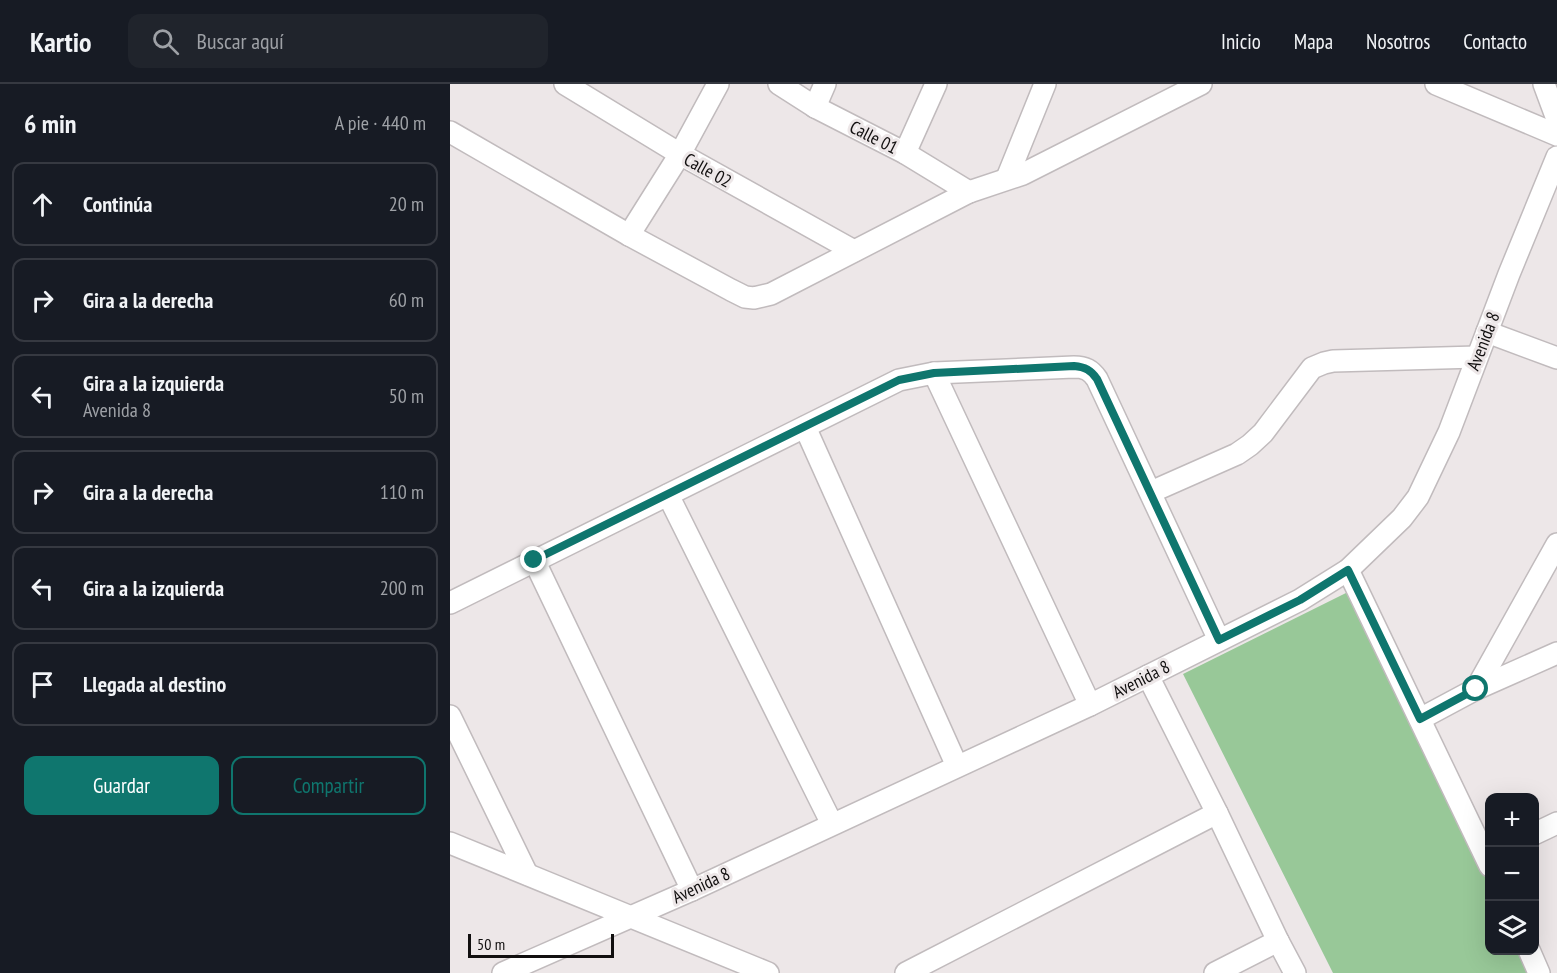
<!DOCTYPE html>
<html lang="es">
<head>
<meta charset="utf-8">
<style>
  :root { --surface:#171b24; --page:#20242c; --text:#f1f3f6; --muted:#9ea1a6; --line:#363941; --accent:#0f766e }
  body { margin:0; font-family:"PT Sans Narrow",sans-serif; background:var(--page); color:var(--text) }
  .controls { position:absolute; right:18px; bottom:18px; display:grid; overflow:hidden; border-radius:12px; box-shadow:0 6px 24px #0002 }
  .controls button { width:54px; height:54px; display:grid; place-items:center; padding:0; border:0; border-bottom:2px solid var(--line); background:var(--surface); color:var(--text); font:30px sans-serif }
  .scale { position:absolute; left:18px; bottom:15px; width:146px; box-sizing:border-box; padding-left:6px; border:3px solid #110f0f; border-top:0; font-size:16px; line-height:21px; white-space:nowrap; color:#110f0f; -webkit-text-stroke:4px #ede7e8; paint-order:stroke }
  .stop { position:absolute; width:18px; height:18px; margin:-14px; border:4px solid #0f766e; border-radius:50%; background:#fff }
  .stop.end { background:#0f766e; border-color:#fff; box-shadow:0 2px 6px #0008 }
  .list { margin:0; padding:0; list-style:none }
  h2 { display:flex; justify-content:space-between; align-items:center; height:78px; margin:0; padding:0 24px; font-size:26px }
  h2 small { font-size:20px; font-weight:400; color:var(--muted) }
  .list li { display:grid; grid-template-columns:39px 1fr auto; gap:18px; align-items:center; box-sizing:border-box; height:84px; margin:0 12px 12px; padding:0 12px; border:2px solid var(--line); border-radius:12px }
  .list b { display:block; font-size:22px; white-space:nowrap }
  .list p { margin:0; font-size:20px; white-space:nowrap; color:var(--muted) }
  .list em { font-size:20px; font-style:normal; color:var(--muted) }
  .actions { display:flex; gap:12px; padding:18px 24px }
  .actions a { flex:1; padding:14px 0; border:2px solid var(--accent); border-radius:12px; text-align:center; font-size:21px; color:var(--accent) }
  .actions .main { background:var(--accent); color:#fff }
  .icon { flex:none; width:33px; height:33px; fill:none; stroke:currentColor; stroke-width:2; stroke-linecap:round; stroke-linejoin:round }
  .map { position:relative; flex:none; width:1107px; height:889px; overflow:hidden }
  header { display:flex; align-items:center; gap:36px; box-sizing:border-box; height:84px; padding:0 30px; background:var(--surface); border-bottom:2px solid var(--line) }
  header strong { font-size:28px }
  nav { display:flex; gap:33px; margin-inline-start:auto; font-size:21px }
  .search { width:420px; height:54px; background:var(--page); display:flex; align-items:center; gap:15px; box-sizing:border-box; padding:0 21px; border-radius:12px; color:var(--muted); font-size:22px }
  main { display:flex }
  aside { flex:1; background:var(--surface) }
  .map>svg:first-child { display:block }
</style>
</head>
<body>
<header>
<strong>Kartio</strong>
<div class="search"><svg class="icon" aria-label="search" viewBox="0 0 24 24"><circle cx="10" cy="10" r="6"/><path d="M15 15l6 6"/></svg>Buscar aquí</div>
<nav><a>Inicio</a><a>Mapa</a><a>Nosotros</a><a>Contacto</a></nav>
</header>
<main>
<aside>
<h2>6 min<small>A pie · 440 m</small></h2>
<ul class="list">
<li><svg class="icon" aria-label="ahead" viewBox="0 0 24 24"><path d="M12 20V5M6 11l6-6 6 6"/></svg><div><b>Continúa</b></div><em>20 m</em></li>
<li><svg class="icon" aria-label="right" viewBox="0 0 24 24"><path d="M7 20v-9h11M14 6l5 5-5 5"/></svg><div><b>Gira a la derecha</b></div><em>60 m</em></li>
<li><svg class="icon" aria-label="left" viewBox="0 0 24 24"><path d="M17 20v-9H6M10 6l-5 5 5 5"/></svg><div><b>Gira a la izquierda</b><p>Avenida 8</p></div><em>50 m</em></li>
<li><svg class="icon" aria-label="right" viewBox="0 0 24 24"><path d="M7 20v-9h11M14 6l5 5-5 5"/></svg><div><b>Gira a la derecha</b></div><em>110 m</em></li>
<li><svg class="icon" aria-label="left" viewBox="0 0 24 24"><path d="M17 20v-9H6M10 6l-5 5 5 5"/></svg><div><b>Gira a la izquierda</b></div><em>200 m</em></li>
<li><svg class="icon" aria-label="arrive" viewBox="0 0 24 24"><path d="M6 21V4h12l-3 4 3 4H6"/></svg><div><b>Llegada al destino</b></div></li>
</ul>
<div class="actions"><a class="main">Guardar</a><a>Compartir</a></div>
</aside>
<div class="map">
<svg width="1107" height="889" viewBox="0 0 1107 889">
  <rect width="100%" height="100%" fill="#ede7e8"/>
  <polygon fill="#98c898" points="904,505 1039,775 1040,866 1084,866 1097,889 883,889 733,590"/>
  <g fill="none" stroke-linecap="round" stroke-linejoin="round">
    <defs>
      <g id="minor">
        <polyline points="115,0 230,70 404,167"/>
        <polyline points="329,0 365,23 455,69 519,108"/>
        <polyline points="986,0 1107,51"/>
        <polyline points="1094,0 1107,35"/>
        <polyline points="365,23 375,0"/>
        <polyline points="0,48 179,151 281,206 295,213 304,214 321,210 519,108 573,90 751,0"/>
        <polyline points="455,69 486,0"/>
        <polyline points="557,94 595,0"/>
        <polyline points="179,151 230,70 268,0"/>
        <polyline points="1037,248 1107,274"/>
        <polyline points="484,289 640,621"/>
        <polyline points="355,343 507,682"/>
        <polyline points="701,408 787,370 800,361 813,349 862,284 874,279 883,277 1027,273"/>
        <polyline points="218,411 382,740"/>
        <polyline points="84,476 242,806"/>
        <polyline points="898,486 1040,782"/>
        <path d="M 0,519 L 449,296 L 484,289 L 624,283 C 635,283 641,286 647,295 L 769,556"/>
        <polyline points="698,592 767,729 828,857 845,889"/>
        <polyline points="1026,605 1107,569"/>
        <polyline points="0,632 77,790"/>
        <polyline points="970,635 1026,605 1107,460"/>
        <polyline points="1084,750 1107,739"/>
        <polyline points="0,759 318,889"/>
        <polyline points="1079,866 1089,889"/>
        <polyline points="53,889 242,806 640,621 850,516 898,486 952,434 968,413 999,348 1059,190 1107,73"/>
        <polyline points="456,889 767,729"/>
        <polyline points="765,889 828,857"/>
      </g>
    </defs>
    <use href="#minor" stroke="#c1bbbd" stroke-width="24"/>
    <use href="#minor" stroke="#fff" stroke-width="21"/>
  </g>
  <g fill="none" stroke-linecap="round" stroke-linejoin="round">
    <path stroke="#0f766e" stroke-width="8" d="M 84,476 L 449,296 L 484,289 L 624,282 C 635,283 641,286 647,295 L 769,556 L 850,516 L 898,486 L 970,635 L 1026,605"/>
  </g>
  <g text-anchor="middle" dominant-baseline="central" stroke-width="6" stroke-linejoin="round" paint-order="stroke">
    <g font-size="18" fill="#110f0f" stroke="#ede7e8">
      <text transform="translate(424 53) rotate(27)">Calle 01</text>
      <text transform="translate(258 86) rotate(29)">Calle 02</text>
      <text transform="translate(1033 257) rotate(-69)">Avenida 8</text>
      <text transform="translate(691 595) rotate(-27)">Avenida 8</text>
      <text transform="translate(251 801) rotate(-25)">Avenida 8</text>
    </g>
  </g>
</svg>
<div class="controls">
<button>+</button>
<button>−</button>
<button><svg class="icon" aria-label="layers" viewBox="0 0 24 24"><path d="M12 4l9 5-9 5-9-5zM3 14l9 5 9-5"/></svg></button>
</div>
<div class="scale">50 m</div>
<div class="stop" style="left:1026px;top:605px"></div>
<div class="stop end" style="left:84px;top:476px"></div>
</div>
</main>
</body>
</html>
